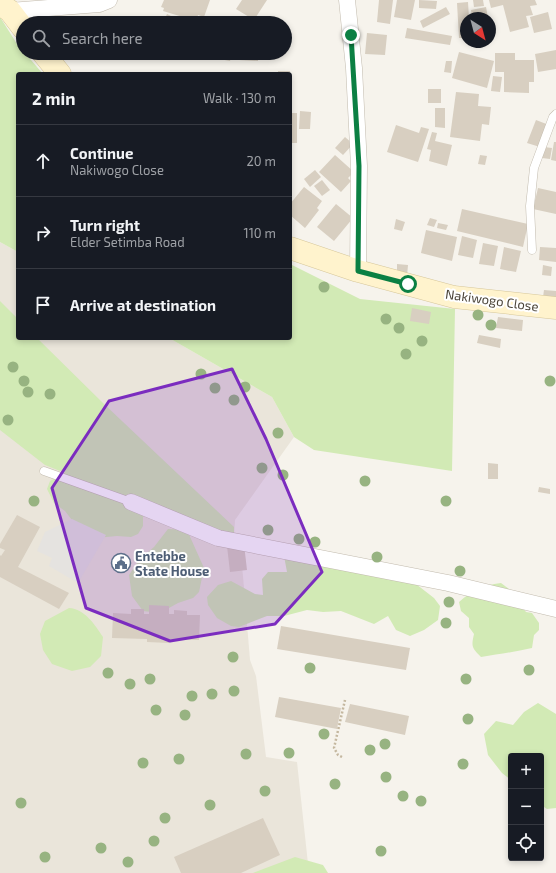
<!DOCTYPE html>
<html lang="en">
<head>
<meta charset="utf-8">
<style>
  :root { --surface:#171b24; --page:#242831; --text:#f1f3f6; --muted:#9ea1a6; --line:#363941 }
  body { margin:0; font-family:"Exo 2",sans-serif; background:var(--page); color:var(--text) }
  .controls { position:absolute; right:12px; bottom:12px; display:grid; overflow:hidden; border-radius:4px; box-shadow:0 2px 6px #0003 }
  .controls button { width:36px; height:36px; display:grid; place-items:center; padding:0; border:0; border-bottom:1px solid var(--line); background:var(--surface); color:var(--text); font:20px sans-serif }
  .compass { position:absolute; left:460px; top:12px; width:36px; height:36px; border-radius:50%; background:var(--surface); box-shadow:0 2px 6px #0003; rotate:144deg }
  .stop { position:absolute; width:12px; height:12px; margin:-9px; border:3px solid #0b8043; border-radius:50%; background:#fff }
  .stop.end { background:#0b8043; border-color:#fff; box-shadow:0 1px 4px #0008 }
  .list { margin:0; padding:0; list-style:none }
  h2 { display:flex; justify-content:space-between; align-items:center; height:52px; margin:0; padding:0 16px; font-size:17px }
  h2 small { font-size:13px; font-weight:400; color:var(--muted) }
  .list li { display:grid; grid-template-columns:26px 1fr auto; gap:12px; align-items:center; box-sizing:border-box; height:72px; padding:0 16px; border-top:1px solid var(--line) }
  .list b { display:block; font-size:15px; white-space:nowrap }
  .list p { margin:0; font-size:13px; white-space:nowrap; color:var(--muted) }
  .list em { font-size:13px; font-style:normal; color:var(--muted) }
  .icon { flex:none; width:22px; height:22px; fill:none; stroke:currentColor; stroke-width:2; stroke-linecap:round; stroke-linejoin:round }
  .map { position:relative; flex:none; width:556px; height:873px; overflow:hidden }
  .search { position:absolute; background:var(--surface); box-shadow:0 2px 6px #0003; left:16px; top:16px; width:276px; height:44px; display:flex; align-items:center; gap:10px; box-sizing:border-box; padding:0 14px; border-radius:22px; color:var(--muted); font-size:15px }
  .panel { position:absolute; background:var(--surface); box-shadow:0 2px 6px #0003; left:16px; top:72px; width:276px; height:268px; border-radius:4px }
  .map>svg:first-child { display:block }
</style>
</head>
<body>
<div class="map">
<svg width="556" height="873" viewBox="0 0 556 873">
  <rect width="100%" height="100%" fill="#f6f3ec"/>
  <polygon fill="#eae5da" points="0,242 18,252 18,338 169,338 272,397 294,437 235,520 234,537 240,550 243,576 250,660 256,676 266,757 297,762 309,873 0,873"/>
  <g fill="#d2eab5">
    <polygon points="0,17 17,44 23,51 23,53 25,53 43,74 18,74 18,252 0,242"/>
    <polygon points="290,264 360,299 455,309 452,471 314,450 294,437 272,397 169,338 290,338"/>
    <polygon points="0,301 18,319 18,338 37,338 104,404 234,527 234,537 152,506 143,517 143,526 138,534 131,537 117,536 96,538 79,529 65,511 54,503 47,489 50,481 65,473 45,465 0,430"/>
    <polygon points="168,529 187,530 204,568 199,592 193,598 178,603 160,613 143,611 132,596 129,575 139,560 154,547"/>
    <polygon points="284,556 416,584 434,598 440,606 438,620 424,630 410,636 396,630 388,616 374,624 341,611 323,612 307,610 284,616 267,616 239,627 231,626 217,618 208,605 207,597 218,585 231,581 255,594 263,595 262,579 268,572 287,572"/>
    <path d="M 501,583 L 509,589 L 511,604 L 522,607 L 526,612 L 532,613 L 539,623 L 539,630 L 534,635 L 532,648 C 515,652 499,654 481,657 C 472,648 471,647 474,634 L 469,627 L 469,618 L 461,611 L 459,602 C 473,590 482,585 501,583 Z"/>
    <path d="M 69,608 C 85,609 95,625 103,637 L 101,656 L 90,667 L 72,671 L 52,664 L 43,650 L 40,634 L 45,621 Z"/>
    <polygon points="538,703 556,714 556,808 547,809 541,805 541,756 511,756 511,780 502,773 488,755 484,734 496,721 513,725 524,712"/>
    <polygon points="295,857 323,865 328,873 253,873"/>
  </g>
  <polygon fill="#e5e3e0" points="72,519 106,535 78,583 49,566 52,558 37,551 45,532"/>
  <g fill="#d8cfc1">
    <polygon points="164,0 210,0 204,17 198,15 196,21 163,11 164,8 161,7"/>
    <polygon points="242,0 267,0 254,20 236,9"/>
    <polygon points="379,0 393,0 390,24 377,22"/>
    <polygon points="397,0 415,0 411,20 394,17"/>
    <polygon points="419,0 437,1 436,9 419,8"/>
    <polygon points="473,0 483,0 484,6 474,7"/>
    <polygon points="489,0 535,0 537,5 530,6 533,15 526,16 529,27 510,32 503,5 491,8"/>
    <polygon points="468,2 469,18 466,18 466,38 459,38 457,3"/>
    <polygon points="446,7 450,14 423,28 420,21"/>
    <polygon points="486,7 488,18 472,18 471,10"/>
    <polygon points="548,12 552,29 534,33 530,17"/>
    <polygon points="167,14 181,21 180,23 163,23"/>
    <polygon points="211,16 215,20 211,23 204,23"/>
    <polygon points="216,18 238,22 238,23 215,23"/>
    <polygon points="407,28 452,36 450,45 405,38"/>
    <polygon points="367,33 387,35 385,55 365,54"/>
    <polygon points="556,50 556,69 538,72 535,54"/>
    <polygon points="459,52 494,61 487,88 452,78"/>
    <polygon points="157,53 169,53 169,56"/>
    <polygon points="210,53 232,53 230,61 209,57"/>
    <polygon points="239,53 258,53 258,61 239,60"/>
    <polygon points="495,53 515,53 515,60 534,60 534,82 529,82 529,93 504,92 504,72 495,72"/>
    <polygon points="446,61 452,61 451,73 444,72"/>
    <rect x="278" y="71" width="12" height="3"/>
    <polygon points="493,76 502,77 500,92 491,91"/>
    <rect x="428" y="89" width="13" height="14"/>
    <polygon points="456,92 479,94 478,106 491,107 489,125 482,124 480,141 450,137"/>
    <polygon points="435,108 445,108 445,128 435,127"/>
    <polygon points="300,111 311,112 310,129 299,129"/>
    <rect x="290" y="113" width="7" height="30"/>
    <polygon points="536,120 549,125 540,147 527,143"/>
    <polygon points="396,125 419,133 421,127 429,129 418,162 387,152"/>
    <polygon points="432,132 437,133 435,141 452,145 447,166 429,161 431,150 427,149"/>
    <polygon points="345,137 353,144 343,155 335,148"/>
    <polygon points="554,142 556,142 556,161 551,160"/>
    <polygon points="544,147 552,148 550,159 542,158"/>
    <polygon points="335,155 354,172 348,178 351,181 341,192 319,172"/>
    <polygon points="480,155 487,156 485,165 478,164"/>
    <polygon points="315,170 321,177 310,187 304,179"/>
    <polygon points="322,180 330,190 322,196 314,186"/>
    <polygon points="304,187 322,201 317,208 319,210 305,228 290,215 290,204"/>
    <polygon points="538,188 556,192 556,214 533,209"/>
    <polygon points="336,204 353,218 334,241 317,227"/>
    <polygon points="462,209 528,224 523,247 457,231"/>
    <polygon points="430,218 437,220 434,227 427,225"/>
    <polygon points="396,219 405,222 402,231 394,229"/>
    <polygon points="438,223 448,225 446,230 437,228"/>
    <polygon points="426,230 457,237 452,261 421,253"/>
    <polygon points="462,236 477,240 473,258 458,255"/>
    <polygon points="483,243 498,246 494,266 479,264"/>
    <polygon points="504,247 521,251 516,272 500,269"/>
    <polygon points="540,247 556,248 556,262 539,260"/>
    <polygon points="397,264 408,265 407,276 397,275"/>
    <polygon points="543,265 552,267 551,276 542,275"/>
    <polygon points="544,290 556,291 556,298 543,297"/>
    <polygon points="412,308 431,312 429,324 410,321"/>
    <polygon points="498,317 523,320 522,331 496,328"/>
    <polygon points="479,335 501,339 500,348 477,343"/>
    <polygon points="488,463 498,464 498,479 488,479"/>
    <polygon points="539,487 550,489 550,494 538,492"/>
    <polygon points="17,515 40,527 18,567 69,593 59,609 0,577 0,555 1,556 5,550 0,548 0,544"/>
    <polygon points="244,544 247,570 230,572 227,546"/>
    <polygon points="149,605 169,606 169,614 174,614 174,610 187,611 187,615 200,615 199,640 169,639 169,643 147,642 147,639 112,638 113,613 131,614 131,609 144,609 144,614 149,614"/>
    <polygon points="281,626 410,648 406,670 277,649"/>
    <polygon points="279,697 341,708 337,729 275,717"/>
    <polygon points="350,704 409,716 405,735 345,722"/>
    <polygon points="263,818 280,855 241,873 181,873 174,857"/>
  </g>
  <g fill="none" stroke-linecap="round" stroke-linejoin="round">
    <defs>
      <g id="lane">
        <polyline points="532,250 530,206 534,168 553,117 556,114"/>
        <polyline points="44,471 131,502"/>
      </g>
      <g id="street">
        <polyline points="347,0 354,68 359,166 358,271"/>
        <polyline points="10,11 99,4 109,0"/>
        <polyline points="131,502 218,538 448,583 556,609"/>
      </g>
      <g id="secondary">
        <polyline points="0,4 10,11 23,28"/>
        <polyline points="43,53 60,74"/>
        <polyline points="290,248 358,271 454,297 556,308"/>
      </g>
    </defs>
    <use href="#lane" stroke="#c2bbae" stroke-width="9"/>
    <use href="#street" stroke="#c2bbae" stroke-width="17"/>
    <use href="#secondary" stroke="#d6c79b" stroke-width="23"/>
    <polyline stroke="#c4b79f" stroke-width="2.5" stroke-dasharray="2 2" stroke-linecap="butt" points="342,757 338,755 334,748 345,700"/>
    <use href="#lane" stroke="#fff" stroke-width="8"/>
    <use href="#street" stroke="#fff" stroke-width="16"/>
    <use href="#secondary" stroke="#fff3cd" stroke-width="22"/>
  </g>
  <g fill="#97b381">
    <circle cx="324" cy="287" r="5.5"/>
    <circle cx="478" cy="315" r="5.5"/>
    <circle cx="386" cy="319" r="5.5"/>
    <circle cx="491" cy="325" r="5.5"/>
    <circle cx="399" cy="328" r="5.5"/>
    <circle cx="422" cy="341" r="5.5"/>
    <circle cx="406" cy="354" r="5.5"/>
    <circle cx="13" cy="367" r="5.5"/>
    <circle cx="201" cy="374" r="5.5"/>
    <circle cx="24" cy="381" r="5.5"/>
    <circle cx="550" cy="381" r="5.5"/>
    <circle cx="245" cy="387" r="5.5"/>
    <circle cx="215" cy="388" r="5.5"/>
    <circle cx="28" cy="392" r="5.5"/>
    <circle cx="50" cy="394" r="5.5"/>
    <circle cx="234" cy="400" r="5.5"/>
    <circle cx="8" cy="420" r="5.5"/>
    <circle cx="278" cy="433" r="5.5"/>
    <circle cx="262" cy="468" r="5.5"/>
    <circle cx="283" cy="475" r="5.5"/>
    <circle cx="365" cy="481" r="5.5"/>
    <circle cx="34" cy="501" r="5.5"/>
    <circle cx="446" cy="501" r="5.5"/>
    <circle cx="268" cy="530" r="5.5"/>
    <circle cx="299" cy="539" r="5.5"/>
    <circle cx="315" cy="542" r="5.5"/>
    <circle cx="377" cy="557" r="5.5"/>
    <circle cx="460" cy="571" r="5.5"/>
    <circle cx="449" cy="602" r="5.5"/>
    <circle cx="446" cy="623" r="5.5"/>
    <circle cx="233" cy="657" r="5.5"/>
    <circle cx="310" cy="668" r="5.5"/>
    <circle cx="529" cy="670" r="5.5"/>
    <circle cx="108" cy="673" r="5.5"/>
    <circle cx="150" cy="679" r="5.5"/>
    <circle cx="466" cy="679" r="5.5"/>
    <circle cx="130" cy="684" r="5.5"/>
    <circle cx="234" cy="691" r="5.5"/>
    <circle cx="212" cy="694" r="5.5"/>
    <circle cx="192" cy="696" r="5.5"/>
    <circle cx="156" cy="710" r="5.5"/>
    <circle cx="185" cy="715" r="5.5"/>
    <circle cx="468" cy="719" r="5.5"/>
    <circle cx="324" cy="734" r="5.5"/>
    <circle cx="385" cy="744" r="5.5"/>
    <circle cx="370" cy="750" r="5.5"/>
    <circle cx="289" cy="753" r="5.5"/>
    <circle cx="246" cy="754" r="5.5"/>
    <circle cx="179" cy="759" r="5.5"/>
    <circle cx="143" cy="763" r="5.5"/>
    <circle cx="463" cy="764" r="5.5"/>
    <circle cx="386" cy="777" r="5.5"/>
    <circle cx="335" cy="784" r="5.5"/>
    <circle cx="265" cy="791" r="5.5"/>
    <circle cx="403" cy="796" r="5.5"/>
    <circle cx="421" cy="801" r="5.5"/>
    <circle cx="21" cy="803" r="5.5"/>
    <circle cx="210" cy="805" r="5.5"/>
    <circle cx="165" cy="818" r="5.5"/>
    <circle cx="154" cy="841" r="5.5"/>
    <circle cx="101" cy="848" r="5.5"/>
    <circle cx="381" cy="851" r="5.5"/>
    <circle cx="45" cy="857" r="5.5"/>
    <circle cx="128" cy="862" r="5.5"/>
  </g>
  <g fill="none" stroke-linecap="round" stroke-linejoin="round">
    <polyline stroke="#0b8043" stroke-width="5" points="351,35 359,166 358,271 408,284"/>
  </g>
  <path fill="#7b2cbf" fill-opacity="0.2" stroke="#7b2cbf" stroke-width="3" stroke-linejoin="round" d="M 232,369 L 266,439 L 322,572 L 275,624 L 170,641 L 86,608 L 52,488 L 109,401 Z"/>
  <defs>
    <symbol id="civic-ring" viewBox="-11 -11 22 22"><circle r="9.5" fill="#fff" stroke="#5c6f8a" stroke-width="1.5"/><path d="M-.6-6.5H3V-4.5H.6V-3L4-1V1h2V6H-6V1h2V-1L-.6-3ZM-1.2 2.5V6h2.4V2.5Z" fill="#5c6f8a"/></symbol>
  </defs>
  <g fill-rule="evenodd">
    <use href="#civic-ring" x="110" y="552" width="22" height="22"/>
  </g>
  <g text-anchor="middle" dominant-baseline="central" stroke-width="4" stroke-linejoin="round" paint-order="stroke">
    <g font-size="13" fill="#4b4439" stroke="#fff">
      <text transform="translate(492 300) rotate(8)">Nakiwogo Close</text>
    </g>
    <g font-size="13" font-weight="bold" fill="#4e5e75" stroke="#fff" text-anchor="start">
      <text x="135" y="556">Entebbe<tspan x="135" dy="15">State House</tspan></text>
    </g>
  </g>
</svg>
<div class="controls">
<button>+</button>
<button>−</button>
<button><svg class="icon" aria-label="locate" viewBox="0 0 24 24"><circle cx="12" cy="12" r="6"/><path d="M12 2v4M12 18v4M2 12h4M18 12h4"/></svg></button>
</div>
<svg class="compass" viewBox="-18 -18 36 36"><path d="M0-13l5 13h-10z" fill="#e53935"/><path d="M0 13l5-13h-10z" fill="#9ea1a6"/></svg>
<div class="stop" style="left:408px;top:284px"></div>
<div class="stop end" style="left:351px;top:35px"></div>
<div class="search"><svg class="icon" aria-label="search" viewBox="0 0 24 24"><circle cx="10" cy="10" r="6"/><path d="M15 15l6 6"/></svg>Search here</div>
<section class="panel">
<h2>2 min<small>Walk · 130 m</small></h2>
<ul class="list">
<li><svg class="icon" aria-label="ahead" viewBox="0 0 24 24"><path d="M12 20V5M6 11l6-6 6 6"/></svg><div><b>Continue</b><p>Nakiwogo Close</p></div><em>20 m</em></li>
<li><svg class="icon" aria-label="right" viewBox="0 0 24 24"><path d="M7 20v-9h11M14 6l5 5-5 5"/></svg><div><b>Turn right</b><p>Elder Setimba Road</p></div><em>110 m</em></li>
<li><svg class="icon" aria-label="arrive" viewBox="0 0 24 24"><path d="M6 21V4h12l-3 4 3 4H6"/></svg><div><b>Arrive at destination</b></div></li>
</ul>
</section>
</div>
</body>
</html>
